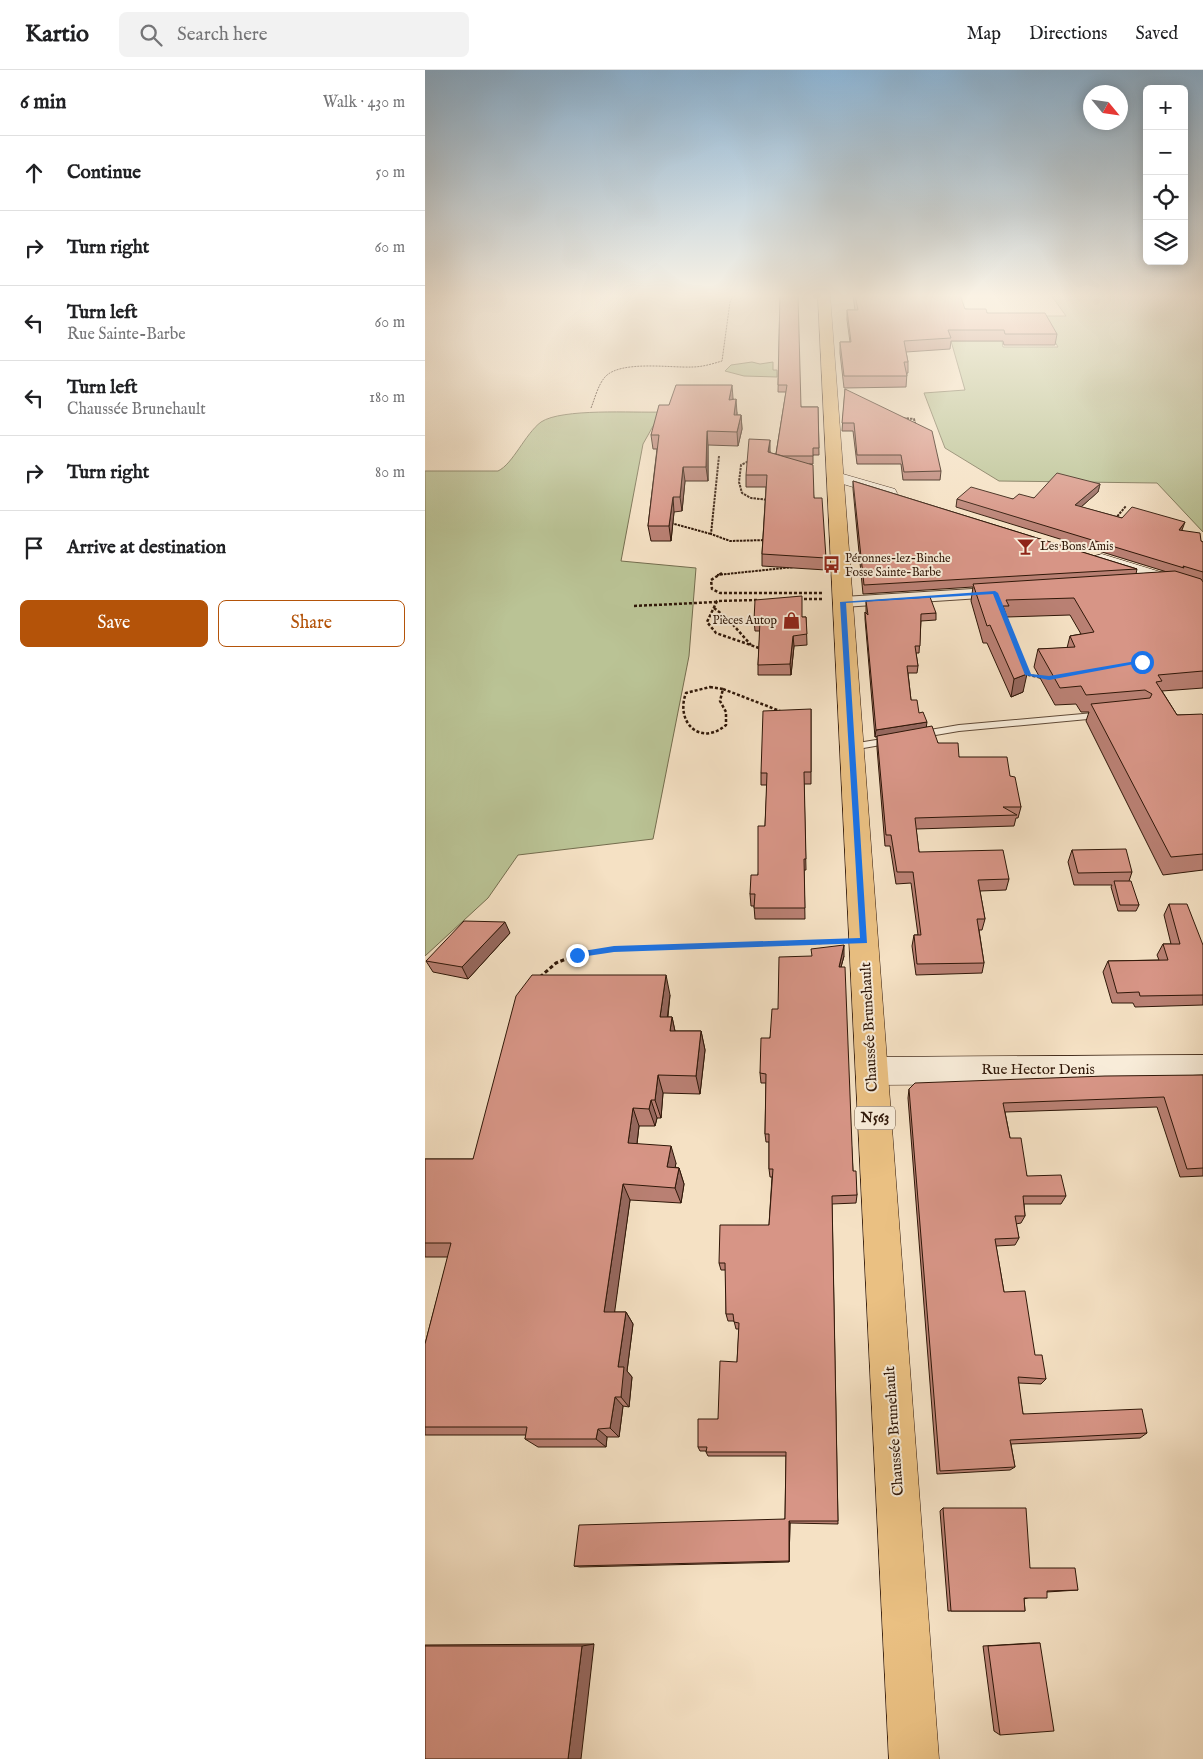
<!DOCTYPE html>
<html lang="en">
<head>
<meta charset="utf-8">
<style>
  :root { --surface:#fff; --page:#f2f2f2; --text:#202124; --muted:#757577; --line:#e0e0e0; --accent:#b45309 }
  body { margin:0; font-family:"IM FELL English",serif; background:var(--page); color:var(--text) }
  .controls { position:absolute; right:15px; top:15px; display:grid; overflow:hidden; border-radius:8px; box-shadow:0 2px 12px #0003 }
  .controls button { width:45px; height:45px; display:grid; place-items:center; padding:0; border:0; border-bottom:1px solid var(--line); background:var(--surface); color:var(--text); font:25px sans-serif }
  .compass { position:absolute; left:658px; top:15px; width:45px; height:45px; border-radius:50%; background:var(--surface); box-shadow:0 2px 12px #0003; rotate:119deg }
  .stop { position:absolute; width:15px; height:15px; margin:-11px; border:4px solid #1a73e8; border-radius:50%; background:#fff }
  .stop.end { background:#1a73e8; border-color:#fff; box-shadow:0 1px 5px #0008 }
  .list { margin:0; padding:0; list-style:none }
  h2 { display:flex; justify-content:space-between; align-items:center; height:65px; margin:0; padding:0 20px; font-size:21px }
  h2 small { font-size:16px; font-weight:400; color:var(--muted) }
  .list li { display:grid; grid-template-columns:32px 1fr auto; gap:15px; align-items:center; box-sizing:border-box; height:75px; padding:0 20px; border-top:1px solid var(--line) }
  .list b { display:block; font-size:19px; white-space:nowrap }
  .list p { margin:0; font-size:16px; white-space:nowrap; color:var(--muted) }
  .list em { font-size:16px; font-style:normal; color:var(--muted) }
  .actions { display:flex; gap:10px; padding:15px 20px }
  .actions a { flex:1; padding:11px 0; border:1px solid var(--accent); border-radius:8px; text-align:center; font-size:18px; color:var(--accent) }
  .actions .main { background:var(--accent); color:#fff }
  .icon { flex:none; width:28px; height:28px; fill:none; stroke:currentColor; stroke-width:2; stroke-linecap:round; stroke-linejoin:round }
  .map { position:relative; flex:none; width:778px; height:1689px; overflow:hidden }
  header { display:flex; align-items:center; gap:30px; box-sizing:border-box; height:70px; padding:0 25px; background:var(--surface); border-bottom:1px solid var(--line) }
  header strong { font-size:24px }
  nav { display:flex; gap:28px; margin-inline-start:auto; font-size:18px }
  .search { width:350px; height:45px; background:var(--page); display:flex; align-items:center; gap:12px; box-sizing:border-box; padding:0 18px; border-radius:8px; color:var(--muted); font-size:19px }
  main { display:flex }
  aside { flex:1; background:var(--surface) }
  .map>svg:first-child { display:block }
</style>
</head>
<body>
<header>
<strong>Kartio</strong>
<div class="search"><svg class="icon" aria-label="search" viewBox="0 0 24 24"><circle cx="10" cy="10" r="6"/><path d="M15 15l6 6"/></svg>Search here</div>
<nav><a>Map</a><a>Directions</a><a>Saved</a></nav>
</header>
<main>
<aside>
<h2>6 min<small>Walk · 430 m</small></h2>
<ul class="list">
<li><svg class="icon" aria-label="ahead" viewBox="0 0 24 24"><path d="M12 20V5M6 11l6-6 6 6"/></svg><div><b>Continue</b></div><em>50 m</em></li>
<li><svg class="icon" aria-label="right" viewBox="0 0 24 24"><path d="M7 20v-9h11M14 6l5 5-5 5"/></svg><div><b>Turn right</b></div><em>60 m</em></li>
<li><svg class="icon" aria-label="left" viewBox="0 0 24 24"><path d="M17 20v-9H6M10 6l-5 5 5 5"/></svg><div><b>Turn left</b><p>Rue Sainte-Barbe</p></div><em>60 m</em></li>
<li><svg class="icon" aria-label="left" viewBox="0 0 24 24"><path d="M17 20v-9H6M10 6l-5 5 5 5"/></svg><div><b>Turn left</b><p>Chaussée Brunehault</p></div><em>180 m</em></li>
<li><svg class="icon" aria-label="right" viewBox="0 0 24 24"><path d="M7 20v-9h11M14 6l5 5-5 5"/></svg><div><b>Turn right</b></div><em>80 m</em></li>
<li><svg class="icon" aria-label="arrive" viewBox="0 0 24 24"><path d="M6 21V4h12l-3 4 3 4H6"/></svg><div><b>Arrive at destination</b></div></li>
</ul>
<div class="actions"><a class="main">Save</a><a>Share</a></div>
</aside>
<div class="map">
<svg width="778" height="1689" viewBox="0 0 778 1689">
  <rect width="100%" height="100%" fill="#f5e1c4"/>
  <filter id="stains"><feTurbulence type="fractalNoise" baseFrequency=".004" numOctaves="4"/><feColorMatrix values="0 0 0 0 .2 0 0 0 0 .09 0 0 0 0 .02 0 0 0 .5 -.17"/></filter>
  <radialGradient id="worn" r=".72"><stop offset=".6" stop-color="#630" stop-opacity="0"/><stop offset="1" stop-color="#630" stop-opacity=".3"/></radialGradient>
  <g fill="#bac395" stroke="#746d4e">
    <polygon points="626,225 778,225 778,462 732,413 574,411 520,378 499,323 540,320 526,271 577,271 578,277 633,277 615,246 641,246"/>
    <polygon points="327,292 335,294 348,292 348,300 352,300 352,307 319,306 300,301 306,295"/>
    <path d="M 236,342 L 218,374 L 196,491 L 271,498 L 264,586 L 228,769 L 93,785 L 63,828 L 0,886 L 0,401 L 73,401 C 88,394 100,364 116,352 C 137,338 209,343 236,342 Z"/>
  </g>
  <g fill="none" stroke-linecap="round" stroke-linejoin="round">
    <defs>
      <g id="lane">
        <polygon points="680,642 684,643 684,647 534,661 493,668 488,665 493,662 534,655"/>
        <polygon points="469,667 473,668 473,672 427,680 422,677 427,674"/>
      </g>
      <polygon id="street" points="580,517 586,518 589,522 586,526 418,537 412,536 409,532 412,528 418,527"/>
      <g id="secondary">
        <polygon points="411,402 470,419 472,423 470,427 464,428 405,410 403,407 405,404"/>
        <polygon points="677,484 778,515 778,527 670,494 668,490 670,486"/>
        <polygon points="778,985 778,1013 447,1015 436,1011 431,1001 436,991 447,987"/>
      </g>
      <polygon id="primary" points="393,225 405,225 514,1689 464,1689"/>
    </defs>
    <use href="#lane" stroke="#604a37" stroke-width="2"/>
    <use href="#street" stroke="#604a37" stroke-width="2"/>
    <use href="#secondary" stroke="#2f1708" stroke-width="1"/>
    <use href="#primary" stroke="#2f1708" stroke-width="1"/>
    <g stroke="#2f1708" stroke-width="1" stroke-dasharray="2 1" stroke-linecap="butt">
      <path d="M 166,338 C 170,328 173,315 180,307 C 195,290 246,298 267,297 C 277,297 287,294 297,291 L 305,232 L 308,226 L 321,225"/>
      <polyline points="478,348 480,348"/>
    </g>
    <g stroke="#2f1708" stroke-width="2" stroke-dasharray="2.5 1" stroke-linecap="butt">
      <polyline points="478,348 489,349 491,357"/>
      <polyline points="294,386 286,464 305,471 342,470"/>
      <polyline points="326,390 316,395 314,412 317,423 326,428 344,430"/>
      <polyline points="690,449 701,436"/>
      <polyline points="246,453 286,464"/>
      <polyline points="292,505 369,497"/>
    </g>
    <g stroke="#2f1708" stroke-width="2.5" stroke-dasharray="3 2" stroke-linecap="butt">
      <polyline points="297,503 286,510 287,519 295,523 397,523"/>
      <polyline points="374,529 397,529"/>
      <polyline points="332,530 292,531 282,552 291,563 337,579"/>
      <polyline points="209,536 291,532"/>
      <polyline points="289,538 302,548 326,575"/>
      <polyline points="592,576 604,605 618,608"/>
      <path d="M 285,617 L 298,619 L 295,631 L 301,642 L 301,655 C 275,677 250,652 261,623 Z"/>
      <polyline points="298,619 355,641"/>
    </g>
    <polyline stroke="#2f1708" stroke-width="3" stroke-dasharray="4 2.5" stroke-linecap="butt" points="115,907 131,893 151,885 189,879 414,872"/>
    <use href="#lane" fill="#f8ecd9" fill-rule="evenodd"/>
    <use href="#street" fill="#f8ecd9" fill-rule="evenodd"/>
    <use href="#secondary" fill="#f8ecd9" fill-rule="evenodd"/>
    <use href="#primary" fill="#eac082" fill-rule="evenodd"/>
  </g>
  <g fill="#b98073" stroke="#2f1708">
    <polygon points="355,225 376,337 393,337 394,385 388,385 388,394 384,394 389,428 401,488 401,500 337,496 337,484 341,417 321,417 321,405 345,381 345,383 351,384 361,322 353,322"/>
    <polygon points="428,225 469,225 562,243 632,264 630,275 579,275 578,271 526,271 525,279 481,282 483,292 483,303 482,303 481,317 419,318 415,283 415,272 425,272 422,250 422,240 430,240"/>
    <polygon points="420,319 516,401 515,410 478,410 476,394 432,394 428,361 417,361"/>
    <polygon points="308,328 308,329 312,343 312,345 316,345 317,359 313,376 283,375 283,411 260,411 257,441 249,442 246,471 226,471 223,456 232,379 228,379 226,365 244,335"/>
    <polygon points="428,411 712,499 711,504 742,502 531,437 532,429 588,429 609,428 675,414 673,422 656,437 697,448 756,461 778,472 778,618 737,621 752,645 778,645 778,800 738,805 661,651 664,642 656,642 651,634 630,635 609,597 613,579 642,578 645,566 656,564 645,545 582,547 598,622 586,627 562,573 558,573 546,531 548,517 438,524 428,419"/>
    <polygon points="441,531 511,543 511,550 496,551 494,583 491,583 493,596 492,603 483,603 486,630 502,657 513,673 534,687 585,706 596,737 593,748 591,748 589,756 491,759 494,782 584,809 581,820 555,821 560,849 557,860 554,860 559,893 557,903 491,905 487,876 489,865 493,865 486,813 471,814 465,776 460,776 452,678 452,666 450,667 440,549 440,542 441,543"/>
    <polygon points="381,547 382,575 369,576 366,605 333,605 333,595 335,561 330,561 329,550"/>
    <polygon points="386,639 386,714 379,714 381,800 379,800 380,849 330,849 329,836 326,836 325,824 333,805 340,756 342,715 336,715 336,703"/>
    <polygon points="647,780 707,802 704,811 714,835 711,841 693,841 686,817 687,815 649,815 643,792"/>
    <polygon points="744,834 778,875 778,935 710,937 708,933 687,933 678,902 683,891 734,890 732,885 738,874 746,874 739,845"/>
    <polygon points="85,863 43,909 8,902 1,891"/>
    <polygon points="419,886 416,897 428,1101 432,1125 431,1133 407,1134 413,1454 365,1453 364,1492 155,1497 149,1496 360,1449 361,1386 283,1386 281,1382 281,1381 275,1381 273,1377 293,1349 312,1292 314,1259 311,1259 309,1251 303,1251 301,1244 301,1200 296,1200 294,1193 344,1155 347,1107 345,1107 344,1099 344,1072 341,1072 340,1064 341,1013 336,1013 335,1003 353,939"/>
    <polygon points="245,925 243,947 247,947 250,961 276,961 280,980 275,1024 238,1023 236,1048 232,1048 230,1056 214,1056 212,1074 251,1093 250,1097 254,1098 259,1114 256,1133 205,1130 189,1242 201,1242 208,1254 202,1301 207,1307 204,1337 198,1336 194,1367 182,1367 181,1377 113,1377 100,1369 101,1365 0,1365 0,1274 23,1187 0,1187 0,1089 48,1089"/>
    <polygon points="778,1005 778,1106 755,1107 732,1037 580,1042 585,1068 602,1106 641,1126 636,1134 599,1134 600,1146 596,1153 591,1154 594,1168 590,1175 571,1176 579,1222 621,1309 616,1314 593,1313 598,1344 722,1363 715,1368 586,1374 590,1397 585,1400 512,1404 483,1028 484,1019"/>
    <polygon points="518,1438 605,1498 653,1520 622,1522 599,1529 600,1541 523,1541 515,1441"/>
    <polygon points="609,1573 615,1573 575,1665 569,1661 558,1576"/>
    <polygon points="169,1574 0,1689 0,1575"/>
  </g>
  <g fill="#96685e" stroke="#2f1708">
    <polygon points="307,315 308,328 305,343 304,330"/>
    <polygon points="311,329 312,343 310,358 309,345"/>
    <polygon points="316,345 317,359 313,376 312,362"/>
    <polygon points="282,361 283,375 283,411 281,397"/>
    <polygon points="345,370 345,381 344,393 343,382"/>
    <polygon points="258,397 260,411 257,441 255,427"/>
    <polygon points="675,414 673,422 648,444 650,435"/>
    <polygon points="248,427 249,442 246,471 244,456"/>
    <polygon points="760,452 757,460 751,469 754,460"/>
    <polygon points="368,566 369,576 366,605 365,594"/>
    <polygon points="602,604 598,622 586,627 589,609"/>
    <polygon points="502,652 501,659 450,667 451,660"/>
    <polygon points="80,852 85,863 43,909 37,897"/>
    <polygon points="419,875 419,886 413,908 414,897"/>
    <polygon points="241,905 245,925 240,966 235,947"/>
    <polygon points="247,947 251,966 245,961"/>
    <polygon points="276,961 280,980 275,1024 271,1006"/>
    <polygon points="233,1005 238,1023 236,1048 230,1030"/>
    <polygon points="226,1030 232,1048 230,1056 224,1039"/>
    <polygon points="208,1038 214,1056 210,1090 203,1073"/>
    <polygon points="246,1076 251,1093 247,1113 242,1097"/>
    <polygon points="254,1098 259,1114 256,1133 250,1118"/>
    <polygon points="198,1114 205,1130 188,1254 179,1242"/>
    <polygon points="201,1242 208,1254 202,1301 207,1307 204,1337 196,1327 193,1297"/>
    <polygon points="190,1327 198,1336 194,1367 185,1358"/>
    <polygon points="173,1359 182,1367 181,1377 171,1369"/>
    <polygon points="364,1451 365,1453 364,1492"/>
    <polygon points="169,1574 156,1689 143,1689 157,1576"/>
  </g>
  <g fill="#d79586" stroke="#2f1708">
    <polygon points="355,225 373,225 376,337 393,337 394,378 388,378 388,386 358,386 351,384 362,315 353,315"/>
    <polygon points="430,225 535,225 540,239 561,239 562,243 620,243 632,264 580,264 579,260 523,260 526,268 479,271 483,292 479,292 482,306 419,306 415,272 426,272 422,240 433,240"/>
    <polygon points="251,315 307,315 304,330 311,329 309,345 316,345 312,362 282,361 281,397 258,397 255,427 248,427 244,456 223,456 234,365 226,365 234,335 244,335"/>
    <polygon points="420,319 507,361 516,401 479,402 476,385 432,385 429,353 417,353"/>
    <polygon points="324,369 345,370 343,382 388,395 389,428 397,428 401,488 337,484 342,405 321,405"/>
    <polygon points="632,403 675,414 650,435 697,448 707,437 760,452 754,460 775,463 776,471 778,472 778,502 758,496 759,498 532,429 546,417 588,429 594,424 609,428"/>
    <polygon points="428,411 712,499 439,515"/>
    <polygon points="750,501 776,509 778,512 778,601 733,605 737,611 731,612 752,645 777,644 778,645 778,784 746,787 666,634 725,628 727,624 720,620 661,625 656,616 635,618 613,579 650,577 645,566 669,562 649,528 581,530 584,536 578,536 602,604 589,609 565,555 562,556 548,514"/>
    <polygon points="377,526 377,547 381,547 382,564 368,566 365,594 333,595 335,550 329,550 330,530"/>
    <polygon points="505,527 511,543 496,544 495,576 490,576 493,596 482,596 486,630 492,630 494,643 498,642 502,652 451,660 440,542 443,545 441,531"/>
    <polygon points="386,639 386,702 379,702 381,789 379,789 380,838 329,838 330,824 325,824 326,805 333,805 333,756 340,756 342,703 336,703 338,641"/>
    <polygon points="507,656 513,673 533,673 534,687 582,687 585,706 590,707 596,737 578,737 592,745 490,748 494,782 578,780 584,809 553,810 560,849 552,849 559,893 492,894 489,865 496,865 488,802 472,802 466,765 461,765 452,666"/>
    <polygon points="701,779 707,802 653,803 647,780"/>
    <polygon points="689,811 706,811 714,835 695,835"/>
    <polygon points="744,834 762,834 778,875 778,925 715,926 714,922 692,923 683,891 743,890 738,874 755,874"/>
    <polygon points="39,851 80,852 37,897 1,891"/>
    <polygon points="419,875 414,897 420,897 428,1101 431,1101 432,1125 407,1126 413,1451 364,1451 364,1491 149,1496 154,1455 360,1449 361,1382 281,1382 282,1377 273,1377 273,1349 293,1349 295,1291 312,1292 314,1253 309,1252 308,1244 301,1244 300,1193 294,1193 295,1155 344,1155 348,1099 344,1099 344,1064 340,1064 341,1004 335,1003 336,968 345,968 347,939 353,939 354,887 387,886 386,879"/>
    <polygon points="107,905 241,905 235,947 247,947 245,961 276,961 271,1006 233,1005 230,1030 226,1030 224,1039 208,1038 203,1073 246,1076 242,1097 254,1098 250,1118 198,1114 179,1242 201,1242 193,1297 199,1297 196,1327 190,1327 185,1358 173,1359 171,1369 100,1369 102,1357 0,1357 0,1274 26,1173 0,1173 0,1089 48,1089 91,926"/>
    <polygon points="778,1005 778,1098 762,1099 739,1027 578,1033 585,1068 596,1068 602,1106 636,1105 641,1126 598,1126 600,1146 590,1146 594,1168 570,1169 579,1222 600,1221 610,1285 617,1285 621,1309 593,1307 598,1344 717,1339 722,1363 585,1370 590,1397 515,1401 484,1019 490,1013 680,1006"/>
    <polygon points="518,1438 601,1438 605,1498 650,1498 653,1520 622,1521 622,1528 599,1528 600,1541 526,1541"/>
    <polygon points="615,1573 629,1661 575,1665 563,1576"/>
    <polygon points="0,1576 157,1576 143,1689 0,1689"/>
  </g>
  <linearGradient id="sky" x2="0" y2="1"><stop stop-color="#8cb6d8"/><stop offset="0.49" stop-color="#faf2e4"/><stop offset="1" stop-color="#faf2e4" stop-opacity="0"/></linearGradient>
  <rect width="778" height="461" fill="url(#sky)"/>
  <polygon fill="#1a73e8" points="570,521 573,523 606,604 624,606 717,590 720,592 624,610 600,605 568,524 421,533 442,873 189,882 149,888 147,885 152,882 189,876 435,868 415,532"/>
  <defs>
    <symbol id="bar-bare" viewBox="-9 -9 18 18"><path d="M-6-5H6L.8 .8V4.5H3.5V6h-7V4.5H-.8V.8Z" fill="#8f2418" stroke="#f8ecd9" stroke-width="2.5" paint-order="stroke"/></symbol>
    <symbol id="bus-bare" viewBox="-9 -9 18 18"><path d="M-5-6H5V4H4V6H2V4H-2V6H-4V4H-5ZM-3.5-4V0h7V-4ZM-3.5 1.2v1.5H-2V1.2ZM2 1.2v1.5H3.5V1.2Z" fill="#8f2418" stroke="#f8ecd9" stroke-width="2.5" paint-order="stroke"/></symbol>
    <symbol id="shop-bare" viewBox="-9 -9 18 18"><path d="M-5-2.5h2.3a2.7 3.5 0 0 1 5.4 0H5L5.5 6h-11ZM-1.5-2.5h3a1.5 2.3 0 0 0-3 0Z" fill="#8f2418" stroke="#f8ecd9" stroke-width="2.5" paint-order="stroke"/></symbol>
  </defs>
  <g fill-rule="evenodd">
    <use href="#bar-bare" x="588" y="464" width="25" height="25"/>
    <use href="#bus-bare" x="394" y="482" width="25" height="25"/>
    <use href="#shop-bare" x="354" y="538" width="25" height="25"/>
  </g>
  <g text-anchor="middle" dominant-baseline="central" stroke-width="4" stroke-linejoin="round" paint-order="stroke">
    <g font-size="12" fill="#2f1708" stroke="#f8ecd9" text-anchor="start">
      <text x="615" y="476">Les Bons Amis</text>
      <text x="420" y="488">Péronnes-lez-Binche<tspan x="420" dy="14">Fosse Sainte-Barbe</tspan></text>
      <text x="352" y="550" text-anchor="end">Pièces Autop</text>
    </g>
    <rect fill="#f8ecd9" stroke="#6b5747" stroke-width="1" x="430" y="1036.5" width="40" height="23" rx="4"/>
    <g font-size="14" font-weight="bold" fill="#2f1708">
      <text x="450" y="1048">N563</text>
    </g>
    <g font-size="15" fill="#2f1708" stroke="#f8ecd9">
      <text transform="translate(444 957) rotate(-93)">Chaussée Brunehault</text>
      <text x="613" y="999">Rue Hector Denis</text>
      <text transform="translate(469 1361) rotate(-94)">Chaussée Brunehault</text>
    </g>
  </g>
  <rect width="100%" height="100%" filter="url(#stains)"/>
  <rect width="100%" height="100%" fill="url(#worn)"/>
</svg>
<div class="controls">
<button>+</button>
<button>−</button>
<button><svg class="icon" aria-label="locate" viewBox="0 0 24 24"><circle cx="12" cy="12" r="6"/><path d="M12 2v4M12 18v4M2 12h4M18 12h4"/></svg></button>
<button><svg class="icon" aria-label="layers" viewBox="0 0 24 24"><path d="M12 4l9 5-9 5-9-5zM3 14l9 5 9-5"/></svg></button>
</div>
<svg class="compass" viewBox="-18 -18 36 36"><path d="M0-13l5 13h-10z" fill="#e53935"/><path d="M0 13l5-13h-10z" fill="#757577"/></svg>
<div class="stop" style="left:717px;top:592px"></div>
<div class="stop end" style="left:152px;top:885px"></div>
</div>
</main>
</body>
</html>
